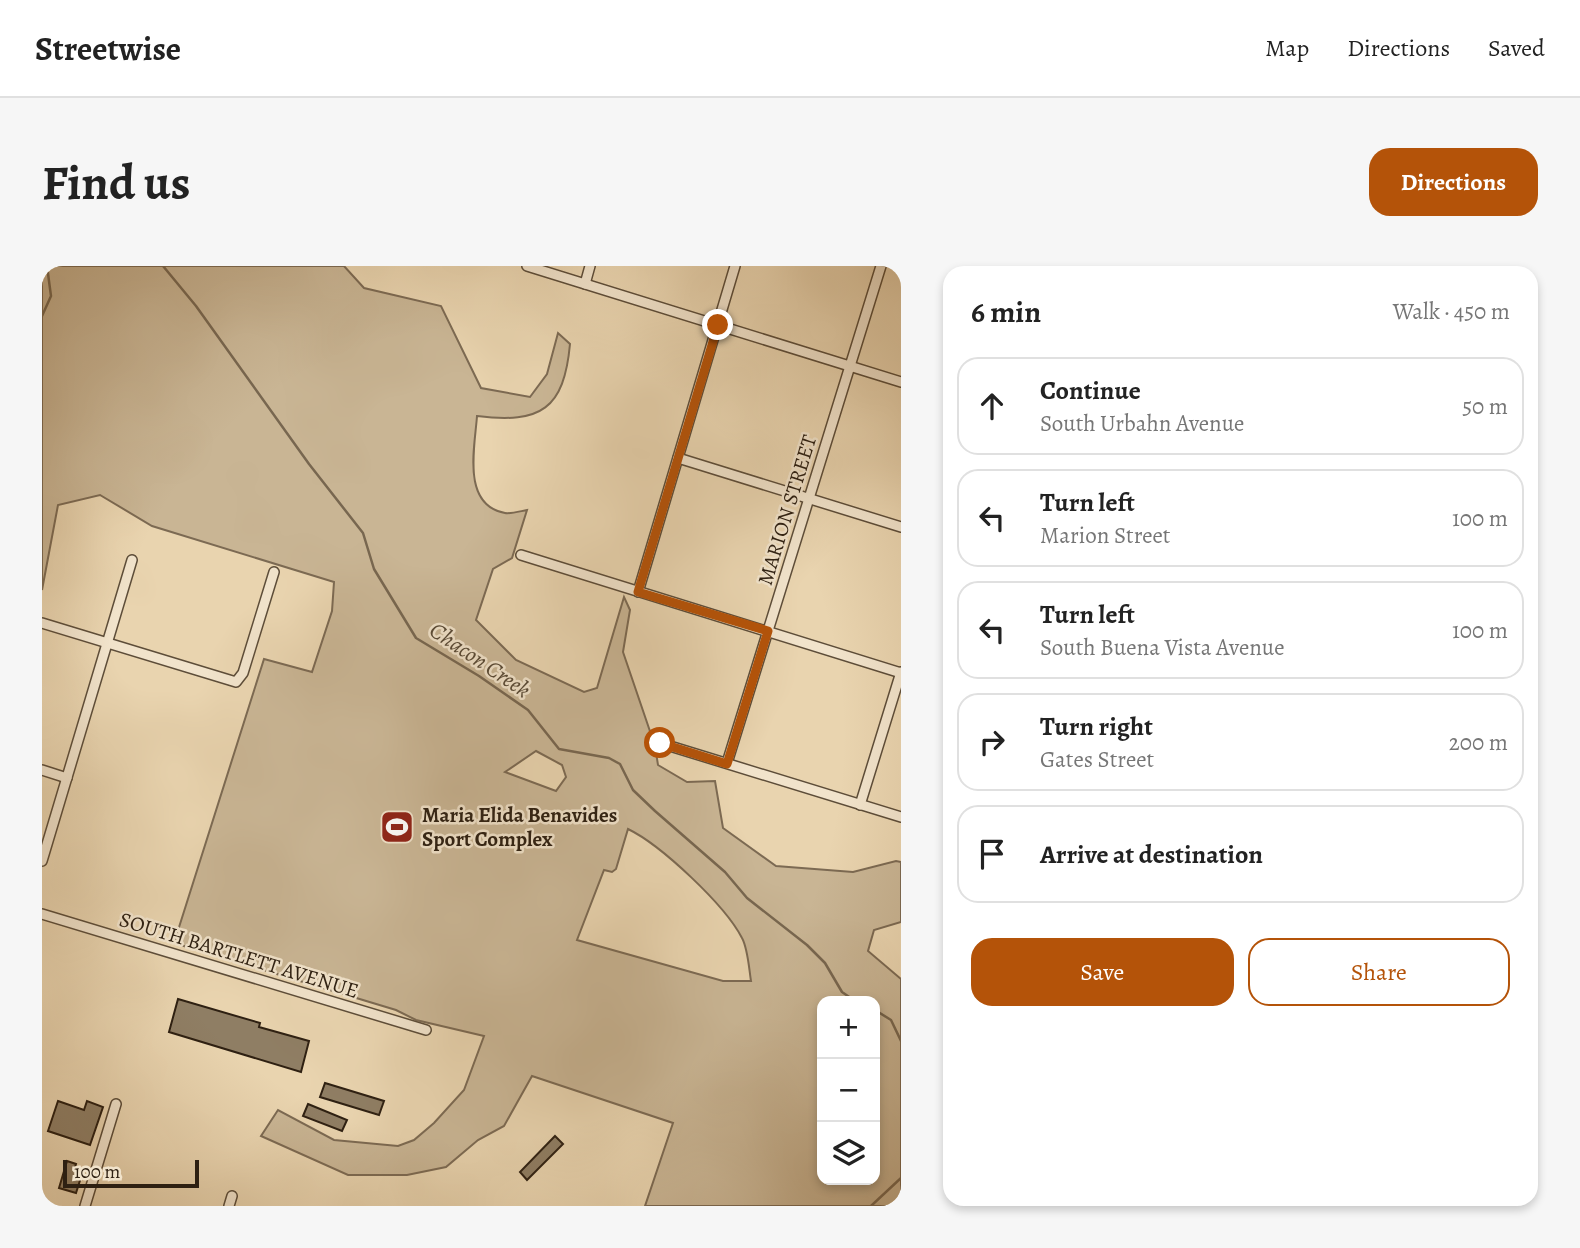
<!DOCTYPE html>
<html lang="en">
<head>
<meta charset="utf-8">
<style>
  :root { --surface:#fff; --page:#f6f6f6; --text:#222; --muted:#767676; --line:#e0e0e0; --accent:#b45309 }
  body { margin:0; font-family:Alegreya,serif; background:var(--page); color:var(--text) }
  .controls { position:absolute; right:21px; bottom:21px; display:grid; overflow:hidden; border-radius:14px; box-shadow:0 4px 10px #0003 }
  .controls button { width:63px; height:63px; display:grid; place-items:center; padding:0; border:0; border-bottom:2px solid var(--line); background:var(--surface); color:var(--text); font:35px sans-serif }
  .scale { position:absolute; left:21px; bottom:18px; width:136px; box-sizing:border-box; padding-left:7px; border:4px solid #2e2012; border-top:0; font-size:19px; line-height:24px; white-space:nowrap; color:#2e2012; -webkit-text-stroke:5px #f1e3cb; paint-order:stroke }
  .stop { position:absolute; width:21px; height:21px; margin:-16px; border:5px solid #b45309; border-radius:50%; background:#fff }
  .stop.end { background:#b45309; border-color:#fff; box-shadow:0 2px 7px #0008 }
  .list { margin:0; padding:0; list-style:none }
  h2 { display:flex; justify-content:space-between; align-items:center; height:91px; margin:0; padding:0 28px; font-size:30px }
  h2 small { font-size:23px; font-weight:400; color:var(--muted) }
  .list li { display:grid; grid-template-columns:46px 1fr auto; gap:21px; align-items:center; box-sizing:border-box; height:98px; margin:0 14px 14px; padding:0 14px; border:2px solid var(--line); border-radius:21px }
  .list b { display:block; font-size:26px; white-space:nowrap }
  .list p { margin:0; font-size:23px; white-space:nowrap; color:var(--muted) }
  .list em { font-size:23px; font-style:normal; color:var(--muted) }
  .actions { display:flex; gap:14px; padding:21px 28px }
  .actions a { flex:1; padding:16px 0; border:2px solid var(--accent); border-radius:21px; text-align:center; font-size:24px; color:var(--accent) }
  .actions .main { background:var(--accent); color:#fff }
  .icon { flex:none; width:38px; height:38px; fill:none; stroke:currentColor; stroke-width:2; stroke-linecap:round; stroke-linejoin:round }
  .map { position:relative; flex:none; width:859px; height:940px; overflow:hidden; border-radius:21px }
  header { display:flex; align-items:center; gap:42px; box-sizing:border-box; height:98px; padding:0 35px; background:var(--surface); border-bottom:2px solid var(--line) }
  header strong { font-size:33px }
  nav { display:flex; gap:38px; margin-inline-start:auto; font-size:24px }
  .intro { display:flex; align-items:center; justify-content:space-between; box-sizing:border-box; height:168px; padding:0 42px }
  h1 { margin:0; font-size:49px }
  .button { padding:18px 32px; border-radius:21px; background:var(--accent); color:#fff; font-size:24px; font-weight:700 }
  main { display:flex; gap:42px; padding:0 42px }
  aside { flex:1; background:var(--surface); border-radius:21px; box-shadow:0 4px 10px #0003 }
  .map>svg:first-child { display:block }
</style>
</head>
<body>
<header>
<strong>Streetwise</strong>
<nav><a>Map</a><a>Directions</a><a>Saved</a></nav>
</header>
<div class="intro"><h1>Find us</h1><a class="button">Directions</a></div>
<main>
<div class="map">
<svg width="859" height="940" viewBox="0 0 859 940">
  <rect width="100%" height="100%" fill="#e9d4af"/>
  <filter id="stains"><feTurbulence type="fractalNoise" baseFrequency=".00286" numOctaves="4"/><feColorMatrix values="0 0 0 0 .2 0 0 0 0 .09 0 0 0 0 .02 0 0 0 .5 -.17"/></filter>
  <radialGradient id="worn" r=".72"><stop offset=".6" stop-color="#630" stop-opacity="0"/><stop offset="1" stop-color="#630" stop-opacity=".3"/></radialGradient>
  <path fill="#c9b594" stroke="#7c6a53" stroke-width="2" fill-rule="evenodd" d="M 0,0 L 302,0 L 322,22 L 399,40 L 439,122 L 488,131 L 505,108 L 516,67 L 528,78 C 522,143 499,158 435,150 C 433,180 419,239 463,247 C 469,248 479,245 485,244 L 470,292 L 451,303 L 434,354 L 474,394 L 542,426 L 555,422 L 582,331 L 588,344 L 581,386 L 613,480 L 616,499 L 645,516 L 673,515 L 681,562 L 734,600 L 811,606 L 854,595 L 859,596 L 859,656 L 832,664 L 826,685 L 859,713 L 859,940 L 603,940 L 631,857 L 490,810 L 462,860 L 436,874 L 404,901 L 365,909 L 306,909 L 219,870 L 236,844 L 292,874 L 356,880 L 372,874 L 392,857 L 422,824 L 442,770 L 374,754 L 354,744 L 132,677 L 222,393 L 270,406 L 290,345 L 292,316 L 110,260 L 58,229 L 16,239 L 0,324 ZM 494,485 L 520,499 L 524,511 L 514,525 L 463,506 ZM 586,563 C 619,579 683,639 700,672 C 706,683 707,703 709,715 L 681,715 L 535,674 L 562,604 L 570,606 L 574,603 ZM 780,735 L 833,735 L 833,914 L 780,914 Z"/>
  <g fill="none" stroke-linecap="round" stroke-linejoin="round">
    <g stroke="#786750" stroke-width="2.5">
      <polyline points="121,0 154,40 267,198 321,267 332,303 374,372 437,410 486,444 517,483 567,492 578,498 591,524 613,545 683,606 705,632 765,679 783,697 800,726 813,735"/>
      <polyline points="0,50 9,30 5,0"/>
      <polyline points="833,744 849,754 859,775"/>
      <polyline points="829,940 859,912"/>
    </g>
  </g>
  <g fill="#8f7e64" stroke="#2e2012" stroke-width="2">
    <polygon points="136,733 218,757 217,761 267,775 259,806 127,766"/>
    <polygon points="283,817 342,835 337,849 278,831"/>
    <polygon points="16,835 42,844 45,835 61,841 48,879 6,865"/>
    <polygon points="266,838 305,854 300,865 261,850"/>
    <polygon points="513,870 521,878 485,914 478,906"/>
    <polygon points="25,895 34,898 32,905 40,908 34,927 17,922"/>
  </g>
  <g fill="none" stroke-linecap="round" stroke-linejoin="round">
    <defs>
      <g id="street">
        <polyline points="485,0 859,116"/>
        <polyline points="543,18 548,0"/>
        <polyline points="636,192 859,261"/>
        <polyline points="479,289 859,407"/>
        <polyline points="596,326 693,0"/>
        <polyline points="0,357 194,416 201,407 232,306"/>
        <polyline points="618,477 859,551"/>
        <polyline points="685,497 839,0"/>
        <polyline points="0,504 25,512"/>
        <polyline points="818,539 859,406"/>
        <polyline points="0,595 90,294"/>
        <polyline points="0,648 384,764"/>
        <polyline points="43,940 74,838"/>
        <polyline points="187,940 190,930"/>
      </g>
    </defs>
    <use href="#street" stroke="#5d4d39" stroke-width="12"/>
    <use href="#street" stroke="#f1e3cb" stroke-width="9"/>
  </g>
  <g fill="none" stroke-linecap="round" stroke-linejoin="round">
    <polyline stroke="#b45309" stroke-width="9" points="618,477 685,498 726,365 596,326 676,59"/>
  </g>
  <defs>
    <symbol id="stadium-square" viewBox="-11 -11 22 22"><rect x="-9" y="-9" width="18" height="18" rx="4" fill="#8f2418" stroke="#f1e3cb"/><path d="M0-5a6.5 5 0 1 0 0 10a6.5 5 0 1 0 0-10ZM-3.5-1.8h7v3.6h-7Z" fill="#fff"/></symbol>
  </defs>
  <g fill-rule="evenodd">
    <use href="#stadium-square" x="336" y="542" width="38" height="38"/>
  </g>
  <g text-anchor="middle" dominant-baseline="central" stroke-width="5" stroke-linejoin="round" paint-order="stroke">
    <g font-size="21" fill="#2e2012" stroke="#f1e3cb">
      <text transform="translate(745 244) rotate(-73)">MARION STREET</text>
      <text transform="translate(197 689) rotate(17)">SOUTH BARTLETT AVENUE</text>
    </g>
    <g font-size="21" font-weight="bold" fill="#2e2012" stroke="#f1e3cb" text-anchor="start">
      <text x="380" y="549">Maria Elida Benavides<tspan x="380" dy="24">Sport Complex</tspan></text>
    </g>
    <g font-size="23" font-style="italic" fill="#594a36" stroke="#f1e3cb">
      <text transform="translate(438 394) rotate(34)">Chacon Creek</text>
    </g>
  </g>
  <rect width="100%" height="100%" filter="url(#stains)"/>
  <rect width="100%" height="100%" fill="url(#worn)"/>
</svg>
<div class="controls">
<button>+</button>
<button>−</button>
<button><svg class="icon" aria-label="layers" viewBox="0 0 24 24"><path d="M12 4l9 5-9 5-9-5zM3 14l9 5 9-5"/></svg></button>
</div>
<div class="scale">100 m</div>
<div class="stop" style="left:618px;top:477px"></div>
<div class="stop end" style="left:676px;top:59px"></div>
</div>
<aside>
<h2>6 min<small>Walk · 450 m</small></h2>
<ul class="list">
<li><svg class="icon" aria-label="ahead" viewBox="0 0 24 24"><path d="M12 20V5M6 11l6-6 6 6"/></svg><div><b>Continue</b><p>South Urbahn Avenue</p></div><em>50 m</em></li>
<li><svg class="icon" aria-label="left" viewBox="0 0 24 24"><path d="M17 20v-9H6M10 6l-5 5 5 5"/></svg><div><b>Turn left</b><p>Marion Street</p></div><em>100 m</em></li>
<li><svg class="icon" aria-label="left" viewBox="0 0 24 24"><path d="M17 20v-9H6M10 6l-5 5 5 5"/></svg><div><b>Turn left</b><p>South Buena Vista Avenue</p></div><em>100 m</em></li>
<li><svg class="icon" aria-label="right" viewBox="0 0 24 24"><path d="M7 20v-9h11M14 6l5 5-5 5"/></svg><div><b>Turn right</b><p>Gates Street</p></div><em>200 m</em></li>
<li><svg class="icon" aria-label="arrive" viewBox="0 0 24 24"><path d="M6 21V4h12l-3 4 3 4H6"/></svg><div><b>Arrive at destination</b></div></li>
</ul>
<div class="actions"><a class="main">Save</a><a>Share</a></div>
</aside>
</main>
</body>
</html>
